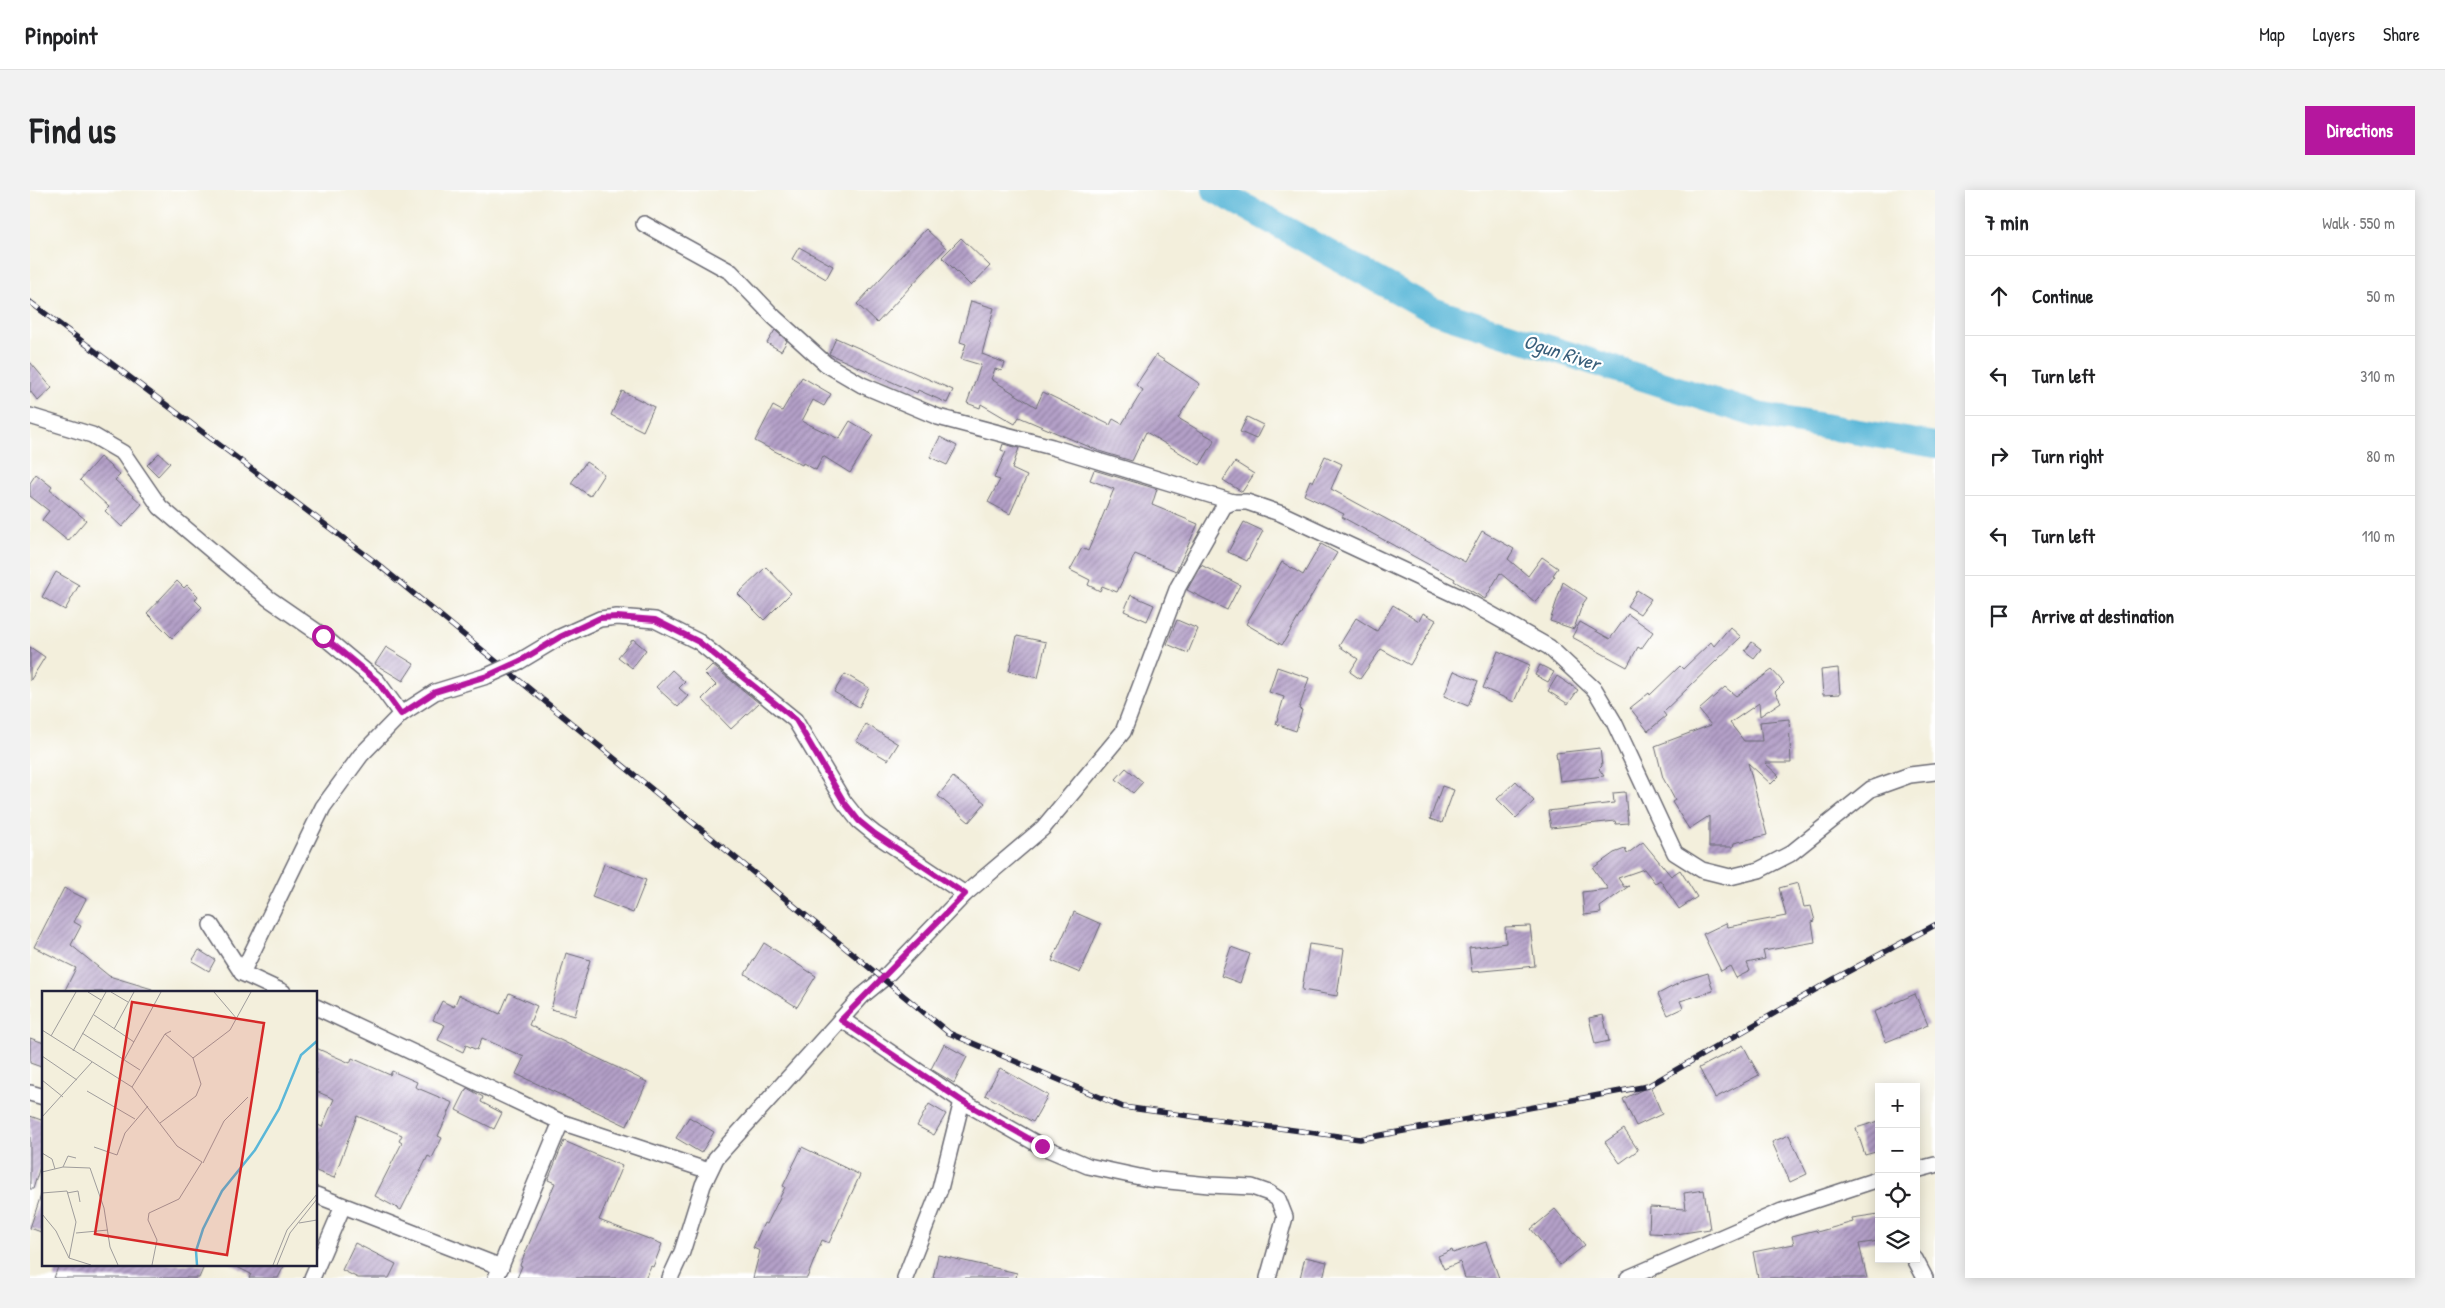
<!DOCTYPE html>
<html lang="en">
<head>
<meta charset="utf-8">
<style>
  :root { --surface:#fff; --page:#f2f2f2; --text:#202124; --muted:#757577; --line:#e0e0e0; --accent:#b5179e }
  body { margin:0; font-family:"Patrick Hand",sans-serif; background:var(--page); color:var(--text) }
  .controls { position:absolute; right:15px; bottom:15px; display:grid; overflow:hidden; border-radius:0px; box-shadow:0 2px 12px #0003 }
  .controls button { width:45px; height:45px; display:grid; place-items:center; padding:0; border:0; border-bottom:1px solid var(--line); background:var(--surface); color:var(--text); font:25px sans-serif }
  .stop { position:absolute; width:15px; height:15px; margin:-11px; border:4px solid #b5179e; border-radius:50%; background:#fff }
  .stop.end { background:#b5179e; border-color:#fff; box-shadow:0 1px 5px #0008 }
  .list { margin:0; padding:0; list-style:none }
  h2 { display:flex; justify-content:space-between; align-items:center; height:65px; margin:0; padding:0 20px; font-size:21px }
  h2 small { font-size:16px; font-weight:400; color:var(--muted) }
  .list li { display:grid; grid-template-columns:32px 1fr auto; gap:15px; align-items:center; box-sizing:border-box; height:80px; padding:0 20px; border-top:1px solid var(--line) }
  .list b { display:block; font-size:19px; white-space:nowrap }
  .list em { font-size:16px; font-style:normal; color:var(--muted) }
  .icon { flex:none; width:28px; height:28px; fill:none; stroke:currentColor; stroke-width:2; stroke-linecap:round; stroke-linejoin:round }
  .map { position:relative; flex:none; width:1905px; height:1088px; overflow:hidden; border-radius:0px }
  header { display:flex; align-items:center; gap:30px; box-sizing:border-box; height:70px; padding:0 25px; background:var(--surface); border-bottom:1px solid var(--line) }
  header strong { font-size:24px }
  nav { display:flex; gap:28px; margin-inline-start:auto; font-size:18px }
  .intro { display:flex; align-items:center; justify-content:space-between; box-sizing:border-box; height:120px; padding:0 30px }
  h1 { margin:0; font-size:35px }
  .button { padding:12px 22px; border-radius:0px; background:var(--accent); color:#fff; font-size:18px; font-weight:700 }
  main { display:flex; gap:30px; padding:0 30px }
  aside { flex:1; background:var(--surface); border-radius:0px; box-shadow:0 2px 12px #0003 }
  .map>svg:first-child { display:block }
</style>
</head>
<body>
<header>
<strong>Pinpoint</strong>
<nav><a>Map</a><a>Layers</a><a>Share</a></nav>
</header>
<div class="intro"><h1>Find us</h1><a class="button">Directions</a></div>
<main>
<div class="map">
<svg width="1905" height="1088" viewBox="0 0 1905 1088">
  <defs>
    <pattern id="building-hatch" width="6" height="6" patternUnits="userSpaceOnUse" patternTransform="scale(1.25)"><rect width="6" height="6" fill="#b4a0c8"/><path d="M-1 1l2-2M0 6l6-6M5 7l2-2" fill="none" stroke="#9282a4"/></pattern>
  </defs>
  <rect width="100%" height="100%" fill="#fff"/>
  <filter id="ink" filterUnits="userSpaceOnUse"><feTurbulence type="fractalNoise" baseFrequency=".02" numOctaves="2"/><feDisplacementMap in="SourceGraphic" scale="10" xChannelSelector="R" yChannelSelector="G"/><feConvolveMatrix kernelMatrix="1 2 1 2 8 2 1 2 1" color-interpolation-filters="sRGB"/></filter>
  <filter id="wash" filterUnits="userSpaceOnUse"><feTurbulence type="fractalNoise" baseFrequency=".0096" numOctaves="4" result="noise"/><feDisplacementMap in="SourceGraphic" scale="20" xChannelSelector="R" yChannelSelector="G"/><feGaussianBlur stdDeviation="1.12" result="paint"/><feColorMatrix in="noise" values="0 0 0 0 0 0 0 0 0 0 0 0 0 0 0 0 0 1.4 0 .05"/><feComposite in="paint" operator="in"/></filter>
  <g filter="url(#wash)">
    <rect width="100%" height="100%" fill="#f3efdc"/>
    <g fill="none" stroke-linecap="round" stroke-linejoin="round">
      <polyline stroke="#5ab7d8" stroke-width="26" points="1185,0 1404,121 1728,225 1905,255"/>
    </g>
    <g id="blocks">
      <g fill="url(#building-hatch)">
        <polygon points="896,39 916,58 847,133 827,114"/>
        <polygon points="931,48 960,76 941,96 912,67"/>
        <polygon points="769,57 803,76 796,89 762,69"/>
        <polygon points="941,111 964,118 952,164 975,173 972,181 965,179 961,189 1006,217 1013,202 1080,235 1083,229 1092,234 1113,200 1106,195 1126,165 1170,194 1148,228 1185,250 1170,275 1116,242 1102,271 1069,261 989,227 985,234 951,214 950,218 937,213 951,175 931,169 936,154 930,152"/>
        <polygon points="745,140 757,151 751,161 737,153"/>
        <polygon points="806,148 923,200 917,213 888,200 887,203 799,164"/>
        <polygon points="0,172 22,198 8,211 0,201"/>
        <polygon points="772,187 801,204 794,216 783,210 772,231 809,249 820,231 843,245 820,283 793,266 786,280 773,273 772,275 725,251 743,216 752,221"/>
        <polygon points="592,201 624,217 613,241 581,225"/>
        <polygon points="1217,227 1233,235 1226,249 1210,242"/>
        <polygon points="910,247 927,256 917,275 900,267"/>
        <polygon points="973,254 989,258 982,279 997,286 980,324 958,312 970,290 964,288 976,262 971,260"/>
        <polygon points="129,263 140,273 128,286 117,275"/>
        <polygon points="1295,266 1312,274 1301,299 1435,372 1452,341 1484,359 1478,369 1498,386 1512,367 1528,378 1523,385 1525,386 1505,412 1470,383 1455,409 1424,391 1425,389 1312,327 1314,324 1274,305 1280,290 1283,292"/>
        <polygon points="70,267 90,285 85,290 112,314 92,337 75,321 79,317 50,290"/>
        <polygon points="556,272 574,284 560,306 541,293"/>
        <polygon points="1205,272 1224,284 1212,302 1193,290"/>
        <polygon points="1064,280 1127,299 1122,315 1168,334 1146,381 1105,364 1087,402 1072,396 1070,401 1058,395 1060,390 1040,380 1052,358 1058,361 1084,299 1060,290"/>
        <polygon points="6,284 22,297 20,300 56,330 38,351 12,330 19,321 0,306 0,293"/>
        <polygon points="1214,332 1233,341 1217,371 1198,362"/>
        <polygon points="1291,354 1307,363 1252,455 1216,434 1252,372 1273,385"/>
        <polygon points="1171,375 1210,395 1197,420 1157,400"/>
        <polygon points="736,377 761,403 734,430 708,404"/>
        <polygon points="26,382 49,395 35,420 12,407"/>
        <polygon points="147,391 154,398 157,395 168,406 165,410 172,417 142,448 117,423"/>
        <polygon points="1533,392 1557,408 1552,415 1544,439 1520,431"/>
        <polygon points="1607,400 1621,409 1610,424 1597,416"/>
        <polygon points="1101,405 1124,415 1117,431 1094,421"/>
        <polygon points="1363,415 1389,431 1393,423 1406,430 1380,475 1351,459 1330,489 1320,482 1328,469 1309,456 1326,428 1347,441"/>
        <polygon points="1598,424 1623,442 1611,459 1608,457 1597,477 1542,447 1550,432 1580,449"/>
        <polygon points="1147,430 1168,439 1158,463 1137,454"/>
        <polygon points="1700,437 1711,447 1633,522 1636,526 1618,541 1600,518 1619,503 1620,505 1650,476 1653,479 1681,452 1684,456"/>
        <polygon points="987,446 1016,452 1008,488 979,481"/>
        <polygon points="603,449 616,460 602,478 588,467"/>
        <polygon points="1722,452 1731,459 1724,468 1715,461"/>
        <polygon points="0,457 15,467 0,491"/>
        <polygon points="356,457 384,474 373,491 345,474"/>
        <polygon points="1468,461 1500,475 1484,512 1453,498"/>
        <polygon points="682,475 729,513 701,539 672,509 686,495 674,483"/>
        <polygon points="1510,475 1524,482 1518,492 1505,485"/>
        <polygon points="1247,477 1279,488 1269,519 1272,520 1266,541 1246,534 1254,507 1239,502"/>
        <polygon points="1808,478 1810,504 1793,505 1791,480"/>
        <polygon points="642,480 655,492 649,498 658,506 648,517 626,497"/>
        <polygon points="1742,480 1754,493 1745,502 1751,512 1730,526 1729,513 1700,533 1714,551 1732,551 1730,532 1759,529 1761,573 1735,573 1749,586 1741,594 1718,573 1737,645 1704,653 1703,657 1679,657 1679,626 1659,639 1642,612 1645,610 1633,588 1625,556 1681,535 1669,520 1695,497 1706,506"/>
        <polygon points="1424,481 1448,491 1438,516 1414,506"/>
        <polygon points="815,484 839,498 829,517 804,502"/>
        <polygon points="1527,486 1548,500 1538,514 1518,501"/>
        <polygon points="836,534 868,554 858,570 826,551"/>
        <polygon points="1570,558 1572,576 1569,579 1574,586 1530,591 1526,563"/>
        <polygon points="1096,578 1113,592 1103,603 1086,589"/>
        <polygon points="923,587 955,613 939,632 908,606"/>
        <polygon points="1486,591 1504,611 1486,628 1467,609"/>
        <polygon points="1412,596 1424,600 1412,633 1400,629"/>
        <polygon points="1595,602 1598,633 1586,634 1585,631 1521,638 1518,621 1584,613 1583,603"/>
        <polygon points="1613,652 1641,686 1650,680 1667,707 1649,719 1630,690 1625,693 1614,679 1588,688 1594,697 1599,696 1570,717 1571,723 1554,725 1552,702 1578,699 1563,678 1584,663 1595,659 1597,664"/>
        <polygon points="574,674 616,690 603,723 562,707"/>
        <polygon points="1768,693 1774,717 1781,716 1785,731 1782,732 1785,752 1733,761 1735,769 1717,773 1720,781 1706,788 1700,776 1691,781 1673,744 1696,733 1698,737 1756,726 1749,698"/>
        <polygon points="34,698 56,709 44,732 51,736 41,755 79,786 122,799 122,802 34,802 46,778 4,757"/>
        <polygon points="1044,722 1071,734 1050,783 1022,771"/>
        <polygon points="1500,736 1505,776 1442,782 1439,758 1476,753 1475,737"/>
        <polygon points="734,753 786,786 767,817 715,784"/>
        <polygon points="1279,754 1314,759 1307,806 1272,800"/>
        <polygon points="1201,757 1220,764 1210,793 1191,786"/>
        <polygon points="169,760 185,770 179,781 162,771"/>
        <polygon points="536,763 560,770 545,826 521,819"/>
        <polygon points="1678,783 1683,801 1650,811 1653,818 1638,825 1628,804 1655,790"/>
        <polygon points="479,803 507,816 499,835 617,892 597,936 486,884 494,867 452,848 447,860 436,855 433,862 408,850 415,835 403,830 412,811 424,817 429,805 470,824"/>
        <polygon points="1885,804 1898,835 1856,852 1844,822"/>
        <polygon points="1573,825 1579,851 1565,854 1559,828"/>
        <polygon points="0,848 14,853 14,878 0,873"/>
        <polygon points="914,854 937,867 924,893 901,879"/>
        <polygon points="1713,855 1729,885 1685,908 1669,878"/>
        <polygon points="286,858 320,873 322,868 360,885 362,881 387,892 385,897 423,913 408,946 412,948 402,968 398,966 371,1020 345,1006 372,953 369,951 372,945 327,926 304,988 286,981 286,934 292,937 304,909 286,901"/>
        <polygon points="970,878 1018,905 1003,932 955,905"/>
        <polygon points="1620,896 1632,924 1606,936 1593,909"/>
        <polygon points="437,898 453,907 451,912 472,923 464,939 426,920"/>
        <polygon points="899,914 916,924 904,945 887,936"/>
        <polygon points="0,926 14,931 14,964 3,999 0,999"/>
        <polygon points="659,927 684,942 671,963 646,948"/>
        <polygon points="1849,931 1849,961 1835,965 1826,938"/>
        <polygon points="1594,939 1608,960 1590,973 1575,952"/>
        <polygon points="1759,945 1777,984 1760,992 1742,952"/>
        <polygon points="534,951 592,976 569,1030 632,1054 623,1077 621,1076 615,1088 487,1088 492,1076 490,1075 525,993 518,990"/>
        <polygon points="772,957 830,985 799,1053 792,1050 777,1088 723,1088 730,1061 723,1058 734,1033 737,1034 755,997 753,996"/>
        <polygon points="1674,1000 1680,1039 1646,1044 1619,1043 1620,1017 1656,1019 1654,1003"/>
        <polygon points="12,1002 14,1002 14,1043 0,1038"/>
        <polygon points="1525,1019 1555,1055 1530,1075 1501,1039"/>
        <polygon points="1849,1024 1849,1051 1829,1054 1837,1088 1728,1088 1723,1062 1764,1054 1762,1046 1786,1040 1787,1042 1823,1032 1822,1028"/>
        <polygon points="1456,1052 1469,1088 1435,1088 1430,1072 1414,1079 1408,1066 1422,1060 1423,1063"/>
        <polygon points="325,1053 366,1074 359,1088 328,1088 312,1080"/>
        <polygon points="908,1065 987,1083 986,1088 903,1088"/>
        <polygon points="1275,1067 1297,1072 1293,1088 1270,1088"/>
        <polygon points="29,1074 175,1074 169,1088 24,1088"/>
        <polygon points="201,1074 255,1074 248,1088 219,1088 221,1084"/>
      </g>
    </g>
  </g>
  <g filter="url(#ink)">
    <use href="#blocks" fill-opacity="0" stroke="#6b6a73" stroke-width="1"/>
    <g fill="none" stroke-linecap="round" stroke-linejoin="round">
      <defs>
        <g id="minor">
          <polyline points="614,34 701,82 744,127 796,174 832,195 908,227 1022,257 1203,312"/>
          <polyline points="0,226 62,245 93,263 130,317 238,408 293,446 347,491 371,524"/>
          <polyline points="490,471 530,447 570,429 587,427 625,430 669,452 765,530 814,612 829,631 845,644 935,704"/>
          <polyline points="181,735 212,783 253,802"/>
          <polyline points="212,783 293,617 331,565 371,524 405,502 457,486"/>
          <polyline points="286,817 531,932 679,981"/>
          <polyline points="811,829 932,911 1011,956 1058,976 1119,989 1179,995 1222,997 1239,1003 1248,1009 1255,1027 1238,1088"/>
          <polyline points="0,903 14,907"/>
          <polyline points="1886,980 1905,975"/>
          <polyline points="286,1005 471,1077"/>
          <polyline points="1885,1069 1895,1088"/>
          <polyline points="282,1088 313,1016"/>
          <polyline points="466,1088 531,932"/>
          <polyline points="640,1088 652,1062 673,995 686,968 832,806 853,789 935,704 1013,638 1093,542 1148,397 1194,316 1203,312 1217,312 1252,324 1432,408 1519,457 1565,500 1584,532 1645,663 1672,680 1700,687 1729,680 1760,664 1841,599 1880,585 1905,582"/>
          <polyline points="875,1088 910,999 932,911"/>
          <polyline points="1598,1088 1752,1021 1849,989"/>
        </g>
      </defs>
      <use href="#minor" stroke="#6b6a73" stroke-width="18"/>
      <use href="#minor" stroke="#fff" stroke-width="15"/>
      <defs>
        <polyline id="rail" points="0,112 345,372 919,843 1093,917 1330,949 1618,896 1804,789 1905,735"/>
      </defs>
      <use href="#rail" stroke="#22223b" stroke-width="5.5"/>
      <use href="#rail" stroke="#fff" stroke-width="4" stroke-dasharray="11" stroke-linecap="butt"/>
      <defs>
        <polyline id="minor-bridge" points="457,486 490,471"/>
      </defs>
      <use href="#minor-bridge" stroke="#6b6a73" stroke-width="18" stroke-linecap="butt"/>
      <use href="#minor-bridge" stroke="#fff" stroke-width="15"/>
    </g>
  </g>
  <g fill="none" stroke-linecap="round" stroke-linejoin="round" filter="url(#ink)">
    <polyline stroke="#b5179e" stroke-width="6" points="293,446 347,491 371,524 405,502 457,486 490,471 530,447 570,428 587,427 625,430 669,452 766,530 814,612 829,631 845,644 935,704 811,830 932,911 1012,956"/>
  </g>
  <g text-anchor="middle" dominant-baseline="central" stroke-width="4.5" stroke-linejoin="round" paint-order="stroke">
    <g font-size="20" font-style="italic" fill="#385e7a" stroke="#fff">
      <text transform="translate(1532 162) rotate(18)">Ogun River</text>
    </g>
  </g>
  <g transform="translate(12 801)">
    <rect width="275" height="275" fill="#f3efdc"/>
    <path fill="none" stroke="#5ab7d8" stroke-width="2.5" d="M 155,274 L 154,260 L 161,238 L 180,200 L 213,159 L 237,118 L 259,64 L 275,50"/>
    <path fill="none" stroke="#9f9d9c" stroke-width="1" d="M 46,1 L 59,9M 69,1 L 86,11M 172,1 L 195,28M 52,24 L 92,51M 72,38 L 92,1M 0,39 L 90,96 L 135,155 L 160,171 L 137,208 L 107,222 L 106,229 L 115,249 L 110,274M 40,42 L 98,79M 9,45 L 34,1M 31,60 L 64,1M 0,65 L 35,89M 151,67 L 188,39 L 209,1M 82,69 L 119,1M 0,89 L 21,106M 90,96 L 123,43 L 129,40M 45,100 L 93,128M 0,126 L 50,71M 118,132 L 154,105 L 159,93 L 151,67 L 123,43M 52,156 L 75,164 L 83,142 L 106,115M 0,162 L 10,168 L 13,178M 161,172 L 182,130 L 206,106M 21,176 L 26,165 L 34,167M 0,181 L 21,176 L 48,177 L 62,217 L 68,256 L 76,274M 0,202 L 25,200 L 34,231 L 27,267M 25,202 L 36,200 L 38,211M 0,223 L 14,240 L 27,267 L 49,274M 257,232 L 275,229M 34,242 L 66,239M 231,274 L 245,239 L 275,203M 235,274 L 248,242 L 275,208"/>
    <path fill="#d62828" fill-opacity="0.15" stroke="#d62828" stroke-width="2.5" d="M 90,11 L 222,32 L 185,264 L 53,243 Z"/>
    <rect width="275" height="275" fill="none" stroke="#22223b" stroke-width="2.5"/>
  </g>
</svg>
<div class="controls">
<button>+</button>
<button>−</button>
<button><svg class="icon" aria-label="locate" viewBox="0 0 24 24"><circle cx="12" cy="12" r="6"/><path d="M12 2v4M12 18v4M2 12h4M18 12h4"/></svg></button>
<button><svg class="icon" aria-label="layers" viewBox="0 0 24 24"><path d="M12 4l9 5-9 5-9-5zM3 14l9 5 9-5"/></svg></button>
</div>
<div class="stop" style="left:293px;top:446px"></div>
<div class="stop end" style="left:1012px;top:956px"></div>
</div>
<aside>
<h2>7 min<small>Walk · 550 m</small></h2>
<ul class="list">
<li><svg class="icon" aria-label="ahead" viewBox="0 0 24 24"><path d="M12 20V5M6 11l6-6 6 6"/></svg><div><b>Continue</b></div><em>50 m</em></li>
<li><svg class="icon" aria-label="left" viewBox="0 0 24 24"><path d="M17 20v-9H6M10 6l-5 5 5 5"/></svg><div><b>Turn left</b></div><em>310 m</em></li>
<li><svg class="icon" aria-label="right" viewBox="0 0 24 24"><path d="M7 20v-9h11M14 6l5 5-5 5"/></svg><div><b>Turn right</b></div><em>80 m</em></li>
<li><svg class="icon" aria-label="left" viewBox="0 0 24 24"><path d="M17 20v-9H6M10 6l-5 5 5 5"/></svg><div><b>Turn left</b></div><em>110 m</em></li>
<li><svg class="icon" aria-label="arrive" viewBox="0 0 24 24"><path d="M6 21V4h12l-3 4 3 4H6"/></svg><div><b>Arrive at destination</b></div></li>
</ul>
</aside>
</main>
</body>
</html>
